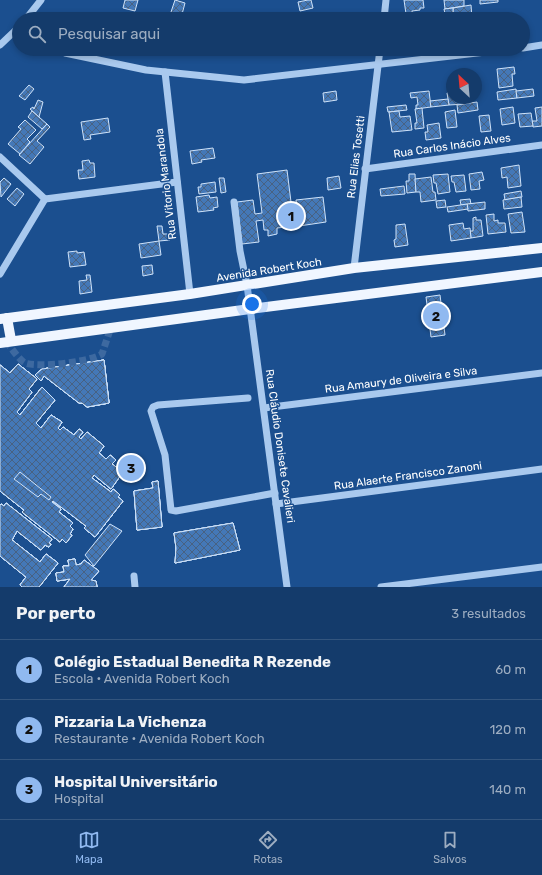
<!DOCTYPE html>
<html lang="pt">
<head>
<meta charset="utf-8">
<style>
  :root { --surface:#143b6b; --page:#214673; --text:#f1f3f6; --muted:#9dadc1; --line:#33557e; --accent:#90b9f0 }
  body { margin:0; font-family:Rubik,sans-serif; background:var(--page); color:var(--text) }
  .compass { position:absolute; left:446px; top:68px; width:36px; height:36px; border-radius:50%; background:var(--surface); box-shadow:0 2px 6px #0003; rotate:334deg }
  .you { position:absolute; left:252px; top:304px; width:14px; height:14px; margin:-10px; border:3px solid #fff; border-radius:50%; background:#1a73e8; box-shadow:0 0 0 6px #1a73e833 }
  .badge { display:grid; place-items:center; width:26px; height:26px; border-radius:50%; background:var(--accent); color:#111; font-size:13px; font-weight:700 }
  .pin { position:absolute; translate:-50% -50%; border:2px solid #fff; box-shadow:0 1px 4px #0006 }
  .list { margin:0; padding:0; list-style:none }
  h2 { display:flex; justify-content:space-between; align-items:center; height:52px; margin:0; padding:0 16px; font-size:17px }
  h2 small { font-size:13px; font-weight:400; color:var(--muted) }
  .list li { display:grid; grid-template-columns:26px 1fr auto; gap:12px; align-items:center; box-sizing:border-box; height:60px; padding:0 16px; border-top:1px solid var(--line) }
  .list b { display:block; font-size:15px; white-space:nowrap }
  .list p { margin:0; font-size:13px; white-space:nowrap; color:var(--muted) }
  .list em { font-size:13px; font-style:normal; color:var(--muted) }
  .icon { flex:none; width:22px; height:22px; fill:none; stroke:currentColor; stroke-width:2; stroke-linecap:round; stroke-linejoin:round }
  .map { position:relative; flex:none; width:542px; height:587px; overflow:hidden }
  .search { position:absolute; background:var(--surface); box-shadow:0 2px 6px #0003; left:12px; right:12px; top:12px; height:44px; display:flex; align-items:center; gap:10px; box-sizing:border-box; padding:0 14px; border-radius:22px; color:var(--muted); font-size:15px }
  .sheet { height:232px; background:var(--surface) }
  nav { display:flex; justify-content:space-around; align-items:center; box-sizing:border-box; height:56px; border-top:1px solid var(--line); background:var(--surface); font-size:11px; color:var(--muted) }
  nav a { display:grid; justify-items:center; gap:2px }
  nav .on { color:var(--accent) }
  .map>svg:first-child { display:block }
</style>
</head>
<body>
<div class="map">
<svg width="542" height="587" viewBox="0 0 542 587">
  <defs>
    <pattern id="building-cross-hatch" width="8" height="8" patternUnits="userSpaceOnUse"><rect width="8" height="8" fill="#4478b7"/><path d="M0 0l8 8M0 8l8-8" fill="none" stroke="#486282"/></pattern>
  </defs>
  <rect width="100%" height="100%" fill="#1b4f8f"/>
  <g fill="url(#building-cross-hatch)" stroke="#cfe3fa">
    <polygon points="125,0 138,0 135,11 123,8"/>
    <polygon points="175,0 185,3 181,18 170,15"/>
    <polygon points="308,0 311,0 313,8 300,11 298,2"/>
    <polygon points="404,0 423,0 424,8 420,8 420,10 412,11 412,13 406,14"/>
    <polygon points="444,0 464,0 464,6 445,9"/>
    <polygon points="480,0 498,0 498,2 480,4"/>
    <polygon points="471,5 472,18 464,19 463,14 453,15 453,8"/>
    <polygon points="453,8 453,13 445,14 444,9"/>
    <polygon points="514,67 515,74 512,74 513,86 499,88 497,69"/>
    <polygon points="29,85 34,89 25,100 19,96"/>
    <polygon points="516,89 517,98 498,100 497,92"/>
    <polygon points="533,89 534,96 517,98 516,91"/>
    <polygon points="336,91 337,100 324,102 323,93"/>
    <polygon points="429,91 431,107 416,109 416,105 418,105 417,97 411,98 410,93"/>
    <polygon points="452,92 452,98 465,98 465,104 449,105 447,93"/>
    <polygon points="448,99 449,105 431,107 430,101"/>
    <polygon points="38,100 43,102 39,117 30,109 33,107 34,109"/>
    <polygon points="477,102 478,110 458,113 457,105"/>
    <polygon points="406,105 407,110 388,112 387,107"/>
    <polygon points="513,107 515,123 502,125 500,109"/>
    <polygon points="542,107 542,126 533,127 532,121 537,121 535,108"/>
    <polygon points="422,108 424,128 415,129 415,123 417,123 415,109"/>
    <polygon points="455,110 457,127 447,128 445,112"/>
    <polygon points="32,111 47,124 42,129 28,117"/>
    <polygon points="399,111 400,117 410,116 412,130 392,132 389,112"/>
    <polygon points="531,113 533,126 520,127 518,114"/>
    <polygon points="489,115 491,131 481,132 479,116"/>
    <polygon points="108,118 110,132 90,135 91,139 84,140 81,122"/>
    <polygon points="25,120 36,130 27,139 30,142 20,154 8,144 21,129 18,127"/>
    <polygon points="439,123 441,138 426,140 425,132 428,132 427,125"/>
    <polygon points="47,124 50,127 37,141 44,147 30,164 19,155"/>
    <polygon points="213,148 215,158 201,160 202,162 192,164 190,151"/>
    <polygon points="89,160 90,163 94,163 95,177 79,179 78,170 83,170 82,161"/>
    <polygon points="519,165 521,186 508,188 507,177 502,178 501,168"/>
    <polygon points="287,170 292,210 297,210 296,200 323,197 326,222 299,226 298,216 293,217 294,226 277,228 277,234 268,236 268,230 264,230 263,220 256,221 259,242 242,244 237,202 253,200 255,214 262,213 257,174"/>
    <polygon points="482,172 484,180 479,181 480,189 471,190 469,174"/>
    <polygon points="409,174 415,174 416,192 407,193 406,181 409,181"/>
    <polygon points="448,174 450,192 438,194 436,183 434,183 433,175"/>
    <polygon points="464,175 466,191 456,192 454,182 452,182 451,176"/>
    <polygon points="339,176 341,188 328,190 327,178"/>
    <polygon points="431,177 433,192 435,192 436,200 421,202 420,192 416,192 415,179"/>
    <polygon points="4,178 11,184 1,197 0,182"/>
    <polygon points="219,178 224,178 226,192 221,193"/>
    <polygon points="215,182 216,192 199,194 198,187 201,187 201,184"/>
    <polygon points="404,186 405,194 381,196 380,189"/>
    <polygon points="17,188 24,194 15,206 7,199"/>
    <polygon points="521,191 522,197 505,200 504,194"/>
    <polygon points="209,195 210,198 217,197 218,207 213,208 214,210 198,212 196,197"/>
    <polygon points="521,197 522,207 504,209 503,200"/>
    <polygon points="470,199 471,204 461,205 460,200"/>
    <polygon points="445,200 446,207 437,208 436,201"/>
    <polygon points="485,202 485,209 468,211 467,204"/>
    <polygon points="467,204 468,209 448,212 447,207"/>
    <polygon points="522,212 525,232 511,233 508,214"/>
    <polygon points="494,214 494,221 498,220 498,223 505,223 506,232 488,234 486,215"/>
    <polygon points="476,217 476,220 481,220 483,236 471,238 470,231 473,231 473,218"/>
    <polygon points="463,223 464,229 470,228 471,238 451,241 449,225"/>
    <polygon points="405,224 408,245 395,247 394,240 396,239 396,225"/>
    <polygon points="157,226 162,226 163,234 169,234 170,240 159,241"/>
    <polygon points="159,241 161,255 141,258 139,244"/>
    <polygon points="77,251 77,253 84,252 86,265 70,267 68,252"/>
    <polygon points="152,265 153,274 143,276 142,266"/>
    <polygon points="86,275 90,275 92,292 80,294 79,281 87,280"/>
    <polygon points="440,295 445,335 431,337 426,297"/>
    <polygon points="104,360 109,403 87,407 82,403 79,403 44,376 41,381 35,375 42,369"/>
    <polygon points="104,360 109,403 87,407 82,403 79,403 44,376 41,381 35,375 42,369"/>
    <polygon points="104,360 109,403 87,407 82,403 79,403 44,376 41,381 35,375 42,369"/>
    <polygon points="104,360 109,403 87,407 82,403 79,403 44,376 41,381 35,375 42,369"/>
    <polygon points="104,360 109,403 87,407 82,403 79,403 44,376 41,381 35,375 42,369"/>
    <polygon points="104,360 109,403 87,407 82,403 79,403 44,376 41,381 35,375 42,369"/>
    <polygon points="104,360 109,403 87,407 82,403 79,403 44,376 41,381 35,375 42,369"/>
    <polygon points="104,360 109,403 87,407 82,403 79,403 44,376 41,381 35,375 42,369"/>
    <polygon points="18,364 37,379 29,389 32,392 17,412 20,415 42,387 55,400 36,423 41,428 51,415 62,422 58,428 60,430 63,427 74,435 79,429 83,432 79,437 81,439 87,432 104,446 99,453 106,459 110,455 116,460 112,464 123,472 111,489 94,475 92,478 111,492 113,489 120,495 118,497 123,501 95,537 84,528 86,526 53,501 52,502 61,509 59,512 73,523 70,526 73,529 70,534 72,535 66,543 62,539 60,542 32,520 22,512 24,510 0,491 0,365 10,373"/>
    <polygon points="18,364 37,379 29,389 32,392 17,412 20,415 42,387 55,400 36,423 41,428 51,415 62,422 58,428 60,430 63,427 74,435 79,429 83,432 79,437 81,439 87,432 104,446 99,453 106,459 110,455 116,460 112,464 123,472 111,489 94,475 92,478 111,492 113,489 120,495 118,497 123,501 95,537 84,528 86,526 53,501 52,502 61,509 59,512 73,523 70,526 73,529 70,534 72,535 66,543 62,539 60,542 32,520 22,512 24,510 0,491 0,365 10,373"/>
    <polygon points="18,364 37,379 29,389 32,392 17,412 20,415 42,387 55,400 36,423 41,428 51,415 62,422 58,428 60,430 63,427 74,435 79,429 83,432 79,437 81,439 87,432 104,446 99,453 106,459 110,455 116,460 112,464 123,472 111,489 94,475 92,478 111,492 113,489 120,495 118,497 123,501 95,537 84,528 86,526 53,501 52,502 61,509 59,512 73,523 70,526 73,529 70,534 72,535 66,543 62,539 60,542 32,520 22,512 24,510 0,491 0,365 10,373"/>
    <polygon points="18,364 37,379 29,389 32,392 17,412 20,415 42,387 55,400 36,423 41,428 51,415 62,422 58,428 60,430 63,427 74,435 79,429 83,432 79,437 81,439 87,432 104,446 99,453 106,459 110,455 116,460 112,464 123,472 111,489 94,475 92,478 111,492 113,489 120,495 118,497 123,501 95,537 84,528 86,526 53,501 52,502 61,509 59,512 73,523 70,526 73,529 70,534 72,535 66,543 62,539 60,542 32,520 22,512 24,510 0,491 0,365 10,373"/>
    <polygon points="18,364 37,379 29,389 32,392 17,412 20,415 42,387 55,400 36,423 41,428 51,415 62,422 58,428 60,430 63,427 74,435 79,429 83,432 79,437 81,439 87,432 104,446 99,453 106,459 110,455 116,460 112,464 123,472 111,489 94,475 92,478 111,492 113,489 120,495 118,497 123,501 95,537 84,528 86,526 53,501 52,502 61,509 59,512 73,523 70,526 73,529 70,534 72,535 66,543 62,539 60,542 32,520 22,512 24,510 0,491 0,365 10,373"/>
    <polygon points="18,364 37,379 29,389 32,392 17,412 20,415 42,387 55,400 36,423 41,428 51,415 62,422 58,428 60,430 63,427 74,435 79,429 83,432 79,437 81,439 87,432 104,446 99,453 106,459 110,455 116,460 112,464 123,472 111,489 94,475 92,478 111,492 113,489 120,495 118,497 123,501 95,537 84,528 86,526 53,501 52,502 61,509 59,512 73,523 70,526 73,529 70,534 72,535 66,543 62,539 60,542 32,520 22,512 24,510 0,491 0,365 10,373"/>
    <polygon points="18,364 37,379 29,389 32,392 17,412 20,415 42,387 55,400 36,423 41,428 51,415 62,422 58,428 60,430 63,427 74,435 79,429 83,432 79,437 81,439 87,432 104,446 99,453 106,459 110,455 116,460 112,464 123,472 111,489 94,475 92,478 111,492 113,489 120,495 118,497 123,501 95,537 84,528 86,526 53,501 52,502 61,509 59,512 73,523 70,526 73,529 70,534 72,535 66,543 62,539 60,542 32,520 22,512 24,510 0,491 0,365 10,373"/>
    <polygon points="18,364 37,379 29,389 32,392 17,412 20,415 42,387 55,400 36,423 41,428 51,415 62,422 58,428 60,430 63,427 74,435 79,429 83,432 79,437 81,439 87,432 104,446 99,453 106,459 110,455 116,460 112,464 123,472 111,489 94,475 92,478 111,492 113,489 120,495 118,497 123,501 95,537 84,528 86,526 53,501 52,502 61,509 59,512 73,523 70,526 73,529 70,534 72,535 66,543 62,539 60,542 32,520 22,512 24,510 0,491 0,365 10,373"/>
    <polygon points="18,364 37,379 29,389 32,392 17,412 20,415 42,387 55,400 36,423 41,428 51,415 62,422 58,428 60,430 63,427 74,435 79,429 83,432 79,437 81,439 87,432 104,446 99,453 106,459 110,455 116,460 112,464 123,472 111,489 94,475 92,478 111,492 113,489 120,495 118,497 123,501 95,537 84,528 86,526 53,501 52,502 61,509 59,512 73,523 70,526 73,529 70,534 72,535 66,543 62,539 60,542 32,520 22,512 24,510 0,491 0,365 10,373"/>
    <polygon points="20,472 51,497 49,500 41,494 38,497 14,479"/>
    <polygon points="158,481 162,527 137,530 134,491 153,488 152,482"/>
    <polygon points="158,481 162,527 137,530 134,491 153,488 152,482"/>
    <polygon points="158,481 162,527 137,530 134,491 153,488 152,482"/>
    <polygon points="158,481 162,527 137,530 134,491 153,488 152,482"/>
    <polygon points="158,481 162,527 137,530 134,491 153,488 152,482"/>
    <polygon points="6,503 52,539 49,543 51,544 49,547 45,545 41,550 17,531 12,540 40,562 46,554 58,563 39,587 22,587 20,585 26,577 0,556 0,505 1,504 4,506"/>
    <polygon points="6,503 52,539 49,543 51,544 49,547 45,545 41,550 17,531 12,540 40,562 46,554 58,563 39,587 22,587 20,585 26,577 0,556 0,505 1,504 4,506"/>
    <polygon points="6,503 52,539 49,543 51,544 49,547 45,545 41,550 17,531 12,540 40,562 46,554 58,563 39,587 22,587 20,585 26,577 0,556 0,505 1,504 4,506"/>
    <polygon points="6,503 52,539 49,543 51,544 49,547 45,545 41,550 17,531 12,540 40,562 46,554 58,563 39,587 22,587 20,585 26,577 0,556 0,505 1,504 4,506"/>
    <polygon points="6,503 52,539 49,543 51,544 49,547 45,545 41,550 17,531 12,540 40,562 46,554 58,563 39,587 22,587 20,585 26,577 0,556 0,505 1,504 4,506"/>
    <polygon points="6,503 52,539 49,543 51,544 49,547 45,545 41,550 17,531 12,540 40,562 46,554 58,563 39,587 22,587 20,585 26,577 0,556 0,505 1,504 4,506"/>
    <polygon points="6,503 52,539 49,543 51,544 49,547 45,545 41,550 17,531 12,540 40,562 46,554 58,563 39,587 22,587 20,585 26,577 0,556 0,505 1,504 4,506"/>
    <polygon points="6,503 52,539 49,543 51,544 49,547 45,545 41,550 17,531 12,540 40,562 46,554 58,563 39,587 22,587 20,585 26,577 0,556 0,505 1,504 4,506"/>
    <polygon points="6,503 52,539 49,543 51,544 49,547 45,545 41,550 17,531 12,540 40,562 46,554 58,563 39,587 22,587 20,585 26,577 0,556 0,505 1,504 4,506"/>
    <polygon points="233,523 240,550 175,563 176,548 174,533"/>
    <polygon points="233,523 240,550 175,563 176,548 174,533"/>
    <polygon points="233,523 240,550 175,563 176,548 174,533"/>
    <polygon points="233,523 240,550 175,563 176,548 174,533"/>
    <polygon points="110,524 122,531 94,566 85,555"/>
    <polygon points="75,559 76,565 81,564 84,560 99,571 91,580 96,581 97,587 64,587 70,579 57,581 56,573 64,572 63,566 69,566 68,560"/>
    <polygon points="75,559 76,565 81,564 84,560 99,571 91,580 96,581 97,587 64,587 70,579 57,581 56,573 64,572 63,566 69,566 68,560"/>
    <polygon points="75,559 76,565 81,564 84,560 99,571 91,580 96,581 97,587 64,587 70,579 57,581 56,573 64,572 63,566 69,566 68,560"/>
    <polygon points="75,559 76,565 81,564 84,560 99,571 91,580 96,581 97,587 64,587 70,579 57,581 56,573 64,572 63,566 69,566 68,560"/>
    <polygon points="75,559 76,565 81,564 84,560 99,571 91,580 96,581 97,587 64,587 70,579 57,581 56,573 64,572 63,566 69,566 68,560"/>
    <polygon points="75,559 76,565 81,564 84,560 99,571 91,580 96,581 97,587 64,587 70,579 57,581 56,573 64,572 63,566 69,566 68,560"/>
  </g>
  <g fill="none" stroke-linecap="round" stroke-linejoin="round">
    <path stroke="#3d69a0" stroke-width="7" stroke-dasharray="7 3.5" stroke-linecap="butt" d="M 6,341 C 10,346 19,360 25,363 C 38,368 90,362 102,354 L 111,327"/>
    <g stroke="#a9c9ee" stroke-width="7">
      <polyline points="26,19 41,0"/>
      <polyline points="384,19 386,0"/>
      <polyline points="0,45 19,27"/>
      <polyline points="523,48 542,45"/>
      <polyline points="58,49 65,53 146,70 244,80 512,49"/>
      <polyline points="165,72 190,294"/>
      <polyline points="0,157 45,199"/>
      <polyline points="365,169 542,145"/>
      <polyline points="45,199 177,182"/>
      <polyline points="234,202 240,251 247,285 287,587"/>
      <polyline points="354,268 380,49"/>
      <polyline points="0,274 45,199"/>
      <polyline points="248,398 158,405 153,407 151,411 165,455 171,510 176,511 275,493"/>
      <polyline points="264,408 542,373"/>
      <polyline points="276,504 542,469"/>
      <polyline points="134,576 135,587"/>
      <polyline points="381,587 542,567"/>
    </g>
    <g stroke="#f0f6ff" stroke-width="10">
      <polyline points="7,318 11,340"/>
      <polyline points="0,319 190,294 354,268 542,248"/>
      <polyline points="0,343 250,309 542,272"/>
    </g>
  </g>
  <g text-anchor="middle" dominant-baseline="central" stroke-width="3" stroke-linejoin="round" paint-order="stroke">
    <g font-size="11" fill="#fff" stroke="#1b4f8f">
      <text transform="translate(452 146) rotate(-8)">Rua Carlos Inácio Alves</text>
      <text transform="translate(356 157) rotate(-83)">Rua Elias Tosetti</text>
      <text transform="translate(166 184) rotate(-97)">Rua Vitorio Marandola</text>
      <text transform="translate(269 270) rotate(-9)">Avenida Robert Koch</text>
      <text transform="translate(401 380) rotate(-7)">Rua Amaury de Oliveira e Silva</text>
      <text transform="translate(280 446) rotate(82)">Rua Cláudio Donisete Cavalieri</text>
      <text transform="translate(408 476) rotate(-8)">Rua Alaerte Francisco Zanoni</text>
    </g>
  </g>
</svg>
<svg class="compass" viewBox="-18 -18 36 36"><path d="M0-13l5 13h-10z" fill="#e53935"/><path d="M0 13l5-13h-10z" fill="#9dadc1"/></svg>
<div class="you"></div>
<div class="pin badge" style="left:291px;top:216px">1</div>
<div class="pin badge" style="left:436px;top:316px">2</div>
<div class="pin badge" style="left:131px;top:468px">3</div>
<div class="search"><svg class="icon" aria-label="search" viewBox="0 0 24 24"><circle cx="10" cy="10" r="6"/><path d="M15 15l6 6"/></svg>Pesquisar aqui</div>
</div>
<section class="sheet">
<h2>Por perto<small>3 resultados</small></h2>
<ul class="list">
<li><span class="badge">1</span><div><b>Colégio Estadual Benedita R Rezende</b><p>Escola · Avenida Robert Koch</p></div><em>60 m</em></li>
<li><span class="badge">2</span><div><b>Pizzaria La Vichenza</b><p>Restaurante · Avenida Robert Koch</p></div><em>120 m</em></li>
<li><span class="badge">3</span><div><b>Hospital Universitário</b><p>Hospital</p></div><em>140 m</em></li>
</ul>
</section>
<nav>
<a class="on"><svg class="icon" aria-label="map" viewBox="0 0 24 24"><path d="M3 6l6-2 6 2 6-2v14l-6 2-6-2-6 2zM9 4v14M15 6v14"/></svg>Mapa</a>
<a><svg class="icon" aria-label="directions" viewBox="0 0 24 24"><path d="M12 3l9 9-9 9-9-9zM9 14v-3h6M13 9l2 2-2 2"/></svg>Rotas</a>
<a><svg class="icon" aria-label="saved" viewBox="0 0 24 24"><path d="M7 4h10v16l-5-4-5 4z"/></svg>Salvos</a>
</nav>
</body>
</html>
